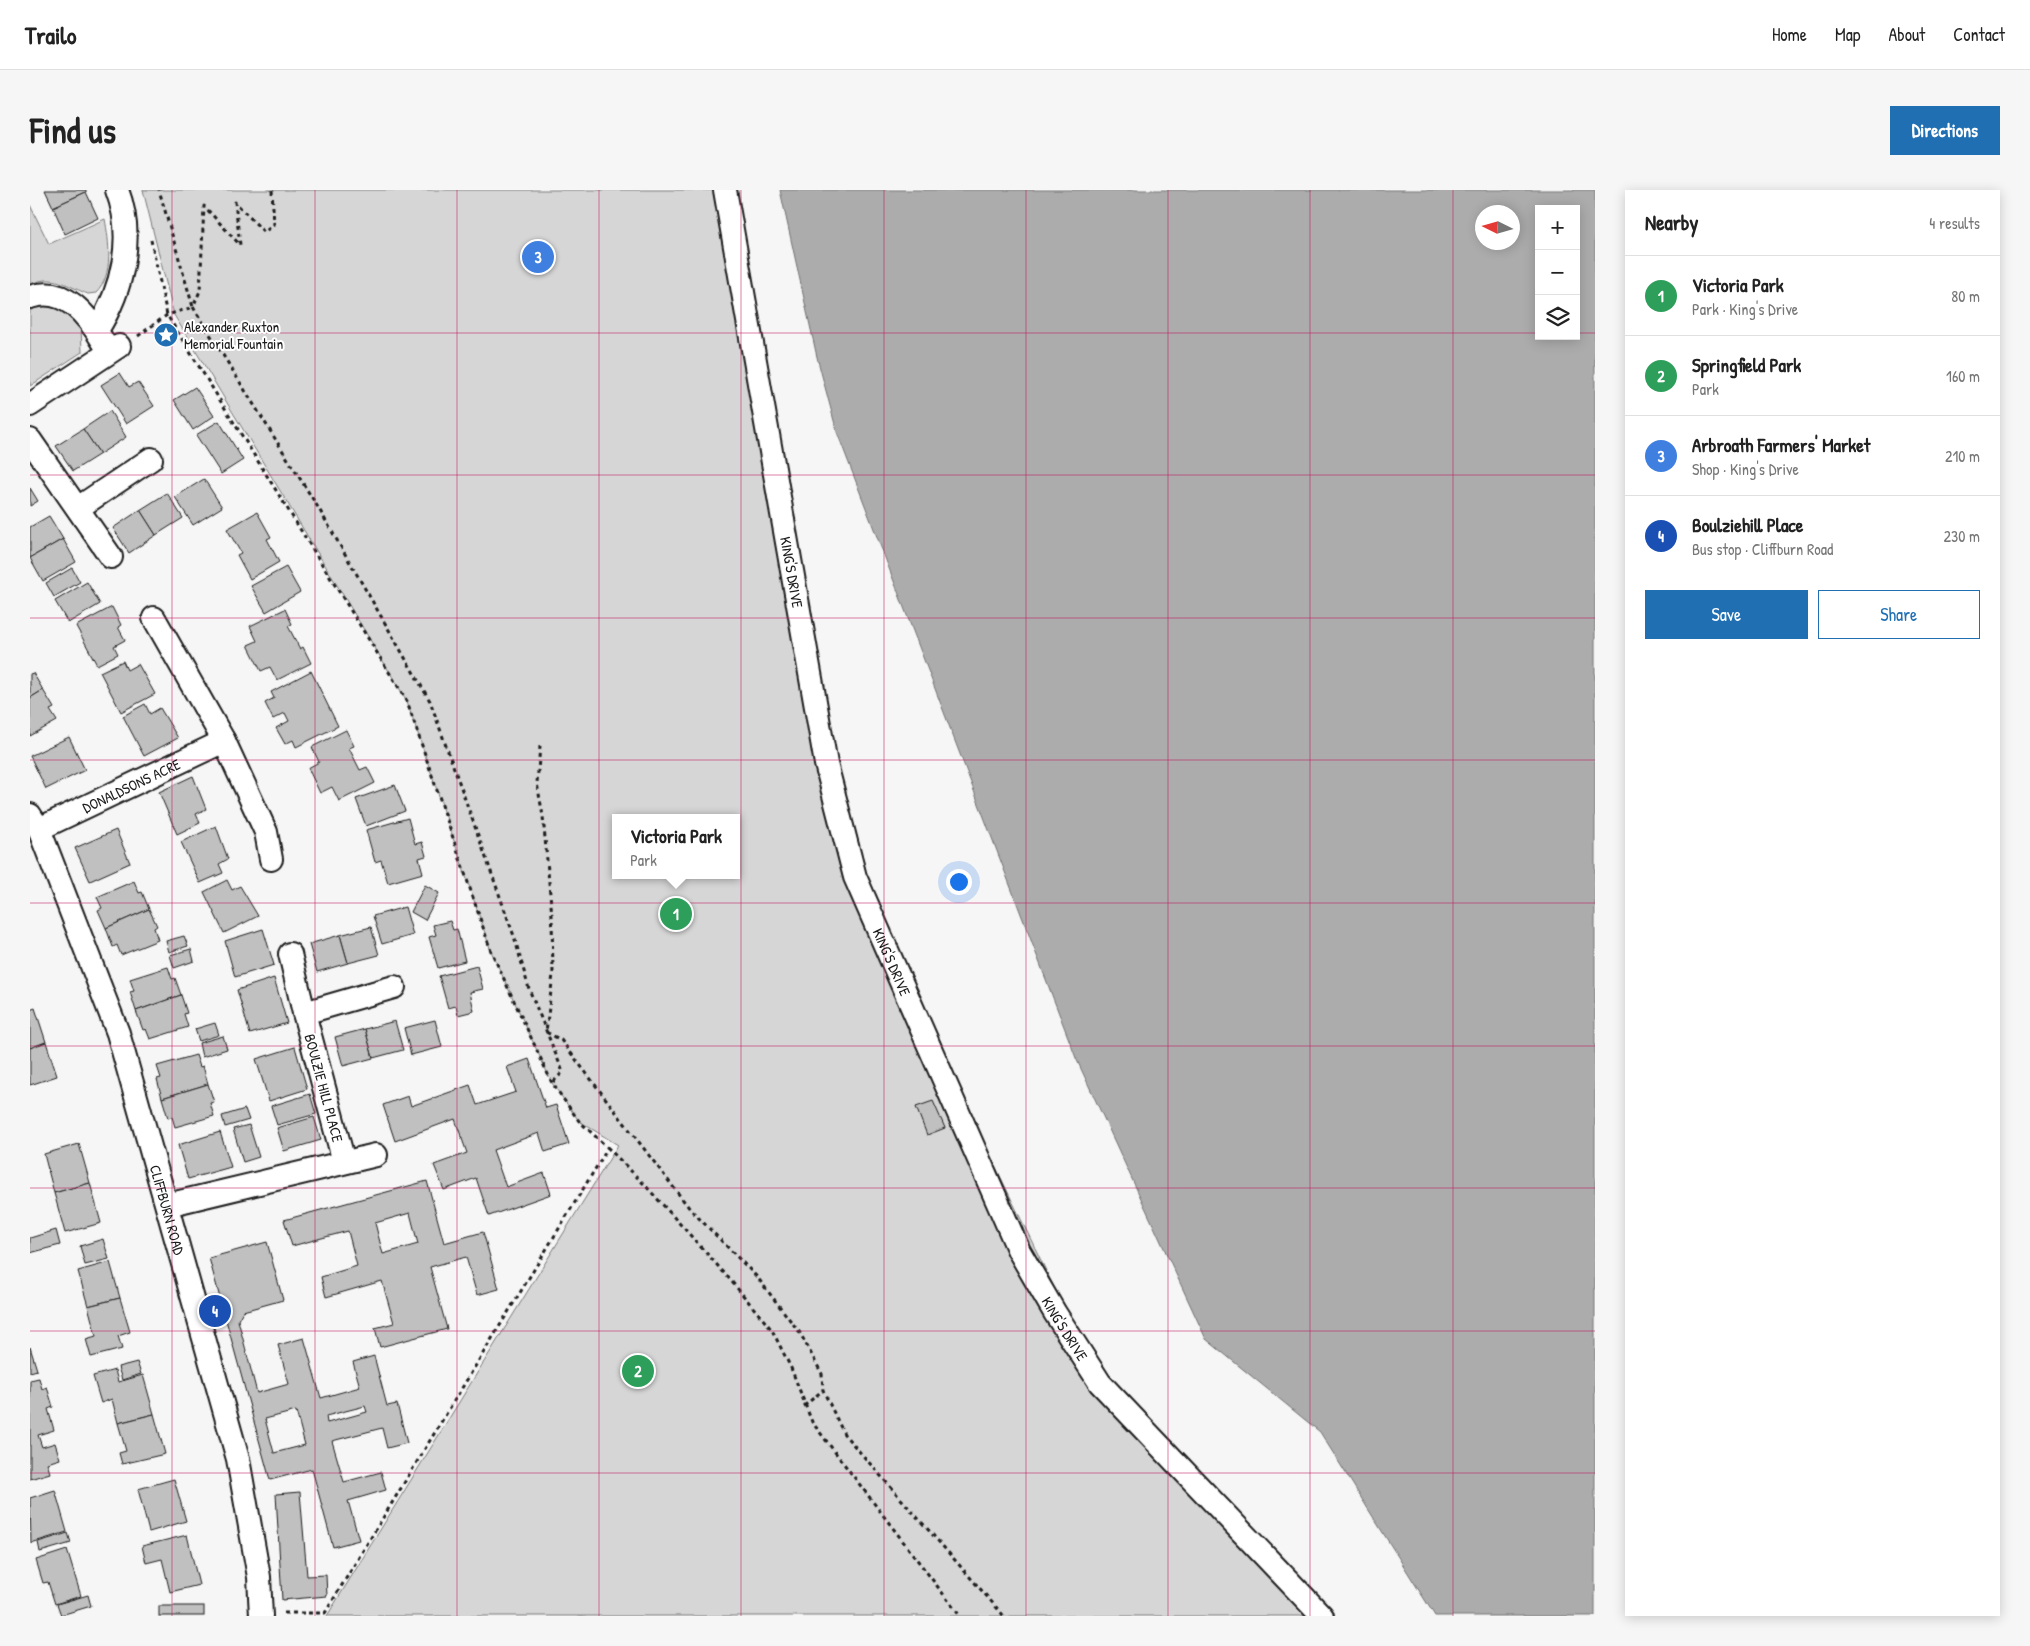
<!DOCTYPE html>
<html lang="en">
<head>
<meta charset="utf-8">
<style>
  :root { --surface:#fff; --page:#f6f6f6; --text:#222; --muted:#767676; --line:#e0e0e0; --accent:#1f6fb2 }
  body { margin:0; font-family:"Patrick Hand",sans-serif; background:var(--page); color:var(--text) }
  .controls { position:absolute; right:15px; top:15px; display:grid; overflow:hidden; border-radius:0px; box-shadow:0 2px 12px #0003 }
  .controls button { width:45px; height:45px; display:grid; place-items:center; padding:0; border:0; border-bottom:1px solid var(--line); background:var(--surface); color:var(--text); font:25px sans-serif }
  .compass { position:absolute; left:1445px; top:15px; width:45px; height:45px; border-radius:50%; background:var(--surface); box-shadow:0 2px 12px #0003; rotate:275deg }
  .you { position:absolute; left:928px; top:691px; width:18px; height:18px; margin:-12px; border:4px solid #fff; border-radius:50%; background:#1a73e8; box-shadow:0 0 0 8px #1a73e833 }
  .badge { display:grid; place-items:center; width:32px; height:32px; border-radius:50%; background:var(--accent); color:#fff; font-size:16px; font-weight:700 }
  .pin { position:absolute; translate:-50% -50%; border:2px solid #fff; box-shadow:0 1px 5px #0006 }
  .popup { position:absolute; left:582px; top:624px; width:128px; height:65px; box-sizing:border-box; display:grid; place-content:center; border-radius:0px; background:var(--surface); filter:drop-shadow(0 1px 4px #0005); font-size:16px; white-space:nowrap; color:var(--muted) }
  .popup b { font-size:19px; color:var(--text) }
  .popup::after { content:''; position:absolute; left:50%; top:100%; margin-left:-10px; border:10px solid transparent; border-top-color:var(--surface) }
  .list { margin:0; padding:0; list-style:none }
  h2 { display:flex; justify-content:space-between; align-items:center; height:65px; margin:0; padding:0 20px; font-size:21px }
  h2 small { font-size:16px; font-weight:400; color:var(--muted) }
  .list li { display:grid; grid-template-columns:32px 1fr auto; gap:15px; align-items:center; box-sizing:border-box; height:80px; padding:0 20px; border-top:1px solid var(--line) }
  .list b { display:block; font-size:19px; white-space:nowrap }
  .list p { margin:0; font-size:16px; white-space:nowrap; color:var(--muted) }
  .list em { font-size:16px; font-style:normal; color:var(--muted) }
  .actions { display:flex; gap:10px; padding:15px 20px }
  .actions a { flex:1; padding:11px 0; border:1px solid var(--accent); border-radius:0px; text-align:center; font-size:18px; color:var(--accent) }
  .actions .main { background:var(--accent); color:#fff }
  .icon { flex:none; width:28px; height:28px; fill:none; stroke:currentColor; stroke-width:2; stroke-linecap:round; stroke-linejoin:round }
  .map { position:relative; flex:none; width:1565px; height:1426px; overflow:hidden; border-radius:0px }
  header { display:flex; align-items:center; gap:30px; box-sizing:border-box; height:70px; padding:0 25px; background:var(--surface); border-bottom:1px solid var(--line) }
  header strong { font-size:24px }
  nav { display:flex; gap:28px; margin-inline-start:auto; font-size:18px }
  .intro { display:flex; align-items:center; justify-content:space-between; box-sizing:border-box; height:120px; padding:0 30px }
  h1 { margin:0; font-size:35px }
  .button { padding:12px 22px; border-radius:0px; background:var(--accent); color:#fff; font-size:18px; font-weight:700 }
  main { display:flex; gap:30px; padding:0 30px }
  aside { flex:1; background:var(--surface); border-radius:0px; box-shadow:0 2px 12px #0003 }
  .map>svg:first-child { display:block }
</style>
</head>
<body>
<header>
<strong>Trailo</strong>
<nav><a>Home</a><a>Map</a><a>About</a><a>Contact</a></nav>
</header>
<div class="intro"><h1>Find us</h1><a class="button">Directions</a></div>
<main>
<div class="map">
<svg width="1565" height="1426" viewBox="0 0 1565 1426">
  <rect width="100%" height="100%" fill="#f6f6f6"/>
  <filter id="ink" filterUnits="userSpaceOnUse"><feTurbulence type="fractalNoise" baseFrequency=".02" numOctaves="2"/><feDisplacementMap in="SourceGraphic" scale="10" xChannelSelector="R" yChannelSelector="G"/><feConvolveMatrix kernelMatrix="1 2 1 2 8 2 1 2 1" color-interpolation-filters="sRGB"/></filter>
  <g filter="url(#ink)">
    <g fill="#d6d6d6" stroke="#797979" fill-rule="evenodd">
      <path d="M 113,0 L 698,0 L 825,687 L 1070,1192 L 1292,1426 L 297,1426 L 588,955 L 549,931 L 522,893 L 461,761 L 377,511 L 144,125 ZM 586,628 L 706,628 L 706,685 L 586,685 Z"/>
      <path d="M 0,15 L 19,54 L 75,29 C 79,51 84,85 66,103 L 58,104 C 39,97 22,82 0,95 Z"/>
      <polygon points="29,115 51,137 52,162 0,196 0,121 7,116"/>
    </g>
    <path fill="#acacac" stroke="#727272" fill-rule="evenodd" d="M 750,0 L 1565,0 L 1565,1426 L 1405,1426 L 1290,1242 L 1176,1149 L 1046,868 L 807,242 L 787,167 ZM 1509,19 L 1546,19 L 1546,146 L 1509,146 ZM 1452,22 L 1482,22 L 1482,52 L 1452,52 Z"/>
    <g fill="#c0c0c0" stroke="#1c1c1c" fill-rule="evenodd">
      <polygon points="15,0 56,0 56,2 23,17"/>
      <polygon points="56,2 68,28 35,44 23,17"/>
      <polygon points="90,183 99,197 108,192 124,216 96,234 71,195"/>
      <polygon points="165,197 184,226 163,240 144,210"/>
      <polygon points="80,221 96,247 70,264 53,239"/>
      <polygon points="189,231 213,270 191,284 166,245"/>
      <polygon points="53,239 70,264 43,281 26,256"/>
      <polygon points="174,289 192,317 163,335 145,307"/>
      <polygon points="0,298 8,311 0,316"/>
      <polygon points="137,303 153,328 126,345 110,320"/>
      <polygon points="110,320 126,345 99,363 83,338"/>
      <polygon points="227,322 241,347 237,349 249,372 220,389 207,365 211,363 197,339"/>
      <polygon points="19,326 33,349 0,368 0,337"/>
      <polygon points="33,349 46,372 13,391 0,368"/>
      <polygon points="256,377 270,402 236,422 221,396"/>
      <polygon points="42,378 50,392 24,407 16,393"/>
      <polygon points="57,392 70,414 38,433 25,411"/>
      <polygon points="82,417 91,435 88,437 95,450 84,456 88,464 67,475 46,436"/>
      <polygon points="255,419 262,434 258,436 270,459 273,457 281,473 247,490 240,477 231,481 218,455 227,451 220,436"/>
      <polygon points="93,471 97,480 108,474 125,504 91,522 70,482"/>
      <polygon points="281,481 308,536 266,557 263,550 255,554 246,538 259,531 255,523 243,529 235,513 244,508 241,502"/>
      <polygon points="3,483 13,500 0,508 0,484"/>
      <polygon points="13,500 24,518 20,520 27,531 0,546 0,508"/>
      <polygon points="115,514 120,524 130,518 148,548 114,566 93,526"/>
      <polygon points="316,540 324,556 319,558 330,580 337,577 345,593 309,611 302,597 290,603 278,578 289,572 282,557"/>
      <polygon points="39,547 55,580 16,599 0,566"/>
      <polygon points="163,586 176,619 166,624 170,633 147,644 129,602"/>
      <polygon points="365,595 375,621 336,636 326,609"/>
      <polygon points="378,628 385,654 392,652 396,666 389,668 393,683 358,693 351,670 345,672 336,640"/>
      <polygon points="186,636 198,669 189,674 193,683 170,693 151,652"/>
      <polygon points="86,640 100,673 60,691 45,658"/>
      <polygon points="197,690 202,700 210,696 228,726 194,743 174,702"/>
      <polygon points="104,691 109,703 112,702 119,719 76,738 68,720 72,718 67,707"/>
      <polygon points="395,695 409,703 395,730 381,722"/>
      <polygon points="375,717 383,745 352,754 343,726"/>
      <polygon points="119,719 127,736 124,738 128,750 91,765 87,755 83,757 76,738"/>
      <polygon points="420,731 423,740 427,739 435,771 408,778 399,747 406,745 403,735"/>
      <polygon points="341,737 349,765 318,773 310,745"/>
      <polygon points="233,739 244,775 205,787 195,751"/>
      <polygon points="310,745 318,773 287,782 279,754"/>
      <polygon points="154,746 158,756 139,762 136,751"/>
      <polygon points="161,759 164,771 144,778 140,765"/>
      <polygon points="447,776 453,799 440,802 444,821 428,825 426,816 418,818 409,786"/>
      <polygon points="138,777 142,789 145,788 151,805 106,821 100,802 104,801 100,789"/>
      <polygon points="244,788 257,833 220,844 207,800"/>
      <polygon points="151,805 157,823 154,824 158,837 120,849 116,839 113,840 106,821"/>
      <polygon points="5,818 16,852 0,858 0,820"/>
      <polygon points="405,830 412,857 381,865 374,838"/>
      <polygon points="365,831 373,860 343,868 335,839"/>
      <polygon points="185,833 189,845 169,851 165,839"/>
      <polygon points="335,839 343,868 313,876 305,847"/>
      <polygon points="193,846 197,859 172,867 169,853"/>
      <polygon points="16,852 27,886 0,895 0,858"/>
      <polygon points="265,857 277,899 239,911 226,869"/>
      <polygon points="166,865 170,877 173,876 178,894 132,908 127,889 131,888 127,876"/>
      <polygon points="499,869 516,918 526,915 539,954 515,962 509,943 463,960 476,997 514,983 521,1004 459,1026 446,988 414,1000 404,975 437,963 425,929 365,951 353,915 378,906 381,916 440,895 447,915 486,902 477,877"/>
      <polygon points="178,894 184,912 180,913 184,926 145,937 142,927 138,928 132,908"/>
      <polygon points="280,904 286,924 247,935 241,916"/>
      <polygon points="903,911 915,938 897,945 886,917"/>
      <polygon points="215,919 219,930 195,937 192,926"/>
      <polygon points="284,927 291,950 254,961 247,938"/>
      <polygon points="219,935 229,967 213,972 203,939"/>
      <polygon points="190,942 201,977 158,989 148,955"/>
      <polygon points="49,954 60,993 24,1003 14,964"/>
      <path d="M 397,991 L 414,1053 L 453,1042 L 469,1099 L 447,1105 L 436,1067 L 400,1077 L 417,1139 L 350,1157 L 345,1138 L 364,1133 L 352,1091 L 296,1107 L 291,1087 L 327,1076 L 318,1041 L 262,1056 L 254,1030 ZM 380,1023 L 388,1054 L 353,1064 L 345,1033 Z"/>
      <polygon points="60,993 71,1033 35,1043 24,1003"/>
      <polygon points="26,1040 30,1055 0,1063 0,1048"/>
      <polygon points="73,1049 79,1069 55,1075 50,1056"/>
      <path d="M 237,1052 L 253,1110 L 213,1121 L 208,1130 L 227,1203 L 259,1194 L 248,1155 L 274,1148 L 291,1208 L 330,1197 L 323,1172 L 344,1166 L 357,1216 L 367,1214 L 377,1253 L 357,1258 L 352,1238 L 302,1251 L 314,1292 L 351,1282 L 356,1300 L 318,1311 L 329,1350 L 303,1357 L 282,1279 L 240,1290 L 179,1068 ZM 335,1216 L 337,1222 L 297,1233 L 296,1226 ZM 266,1221 L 275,1255 L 244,1263 L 235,1229 Z"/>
      <polygon points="80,1072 90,1108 58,1116 48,1081"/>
      <polygon points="90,1108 100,1142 88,1146 92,1159 61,1167 56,1149 66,1146 58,1116"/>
      <polygon points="0,1157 7,1180 0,1182"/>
      <polygon points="107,1172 111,1184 92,1190 88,1177"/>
      <polygon points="85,1180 88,1192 113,1185 124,1224 88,1233 82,1209 71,1213 63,1186"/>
      <polygon points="9,1188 12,1199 17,1197 23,1217 18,1219 24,1240 8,1245 12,1257 25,1253 30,1269 17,1273 20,1283 0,1289 0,1190"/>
      <polygon points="124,1224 135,1264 92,1274 89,1263 96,1261 88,1233"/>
      <polygon points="144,1289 156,1331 119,1342 108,1299"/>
      <polygon points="25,1300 37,1342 1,1353 0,1308"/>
      <polygon points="270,1302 277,1386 296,1385 297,1406 252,1410 246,1304"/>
      <polygon points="38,1343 41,1353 10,1362 8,1352"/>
      <polygon points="157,1345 169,1395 140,1402 132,1369 116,1373 112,1356"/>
      <polygon points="37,1360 51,1406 25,1414 18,1392 13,1393 6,1370"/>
      <polygon points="58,1405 61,1416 31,1425 27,1414"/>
      <rect x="129" y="1416" width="45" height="10"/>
    </g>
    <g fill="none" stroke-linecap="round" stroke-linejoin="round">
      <defs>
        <g id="minor">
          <path id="s1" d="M 695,0 L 796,574 L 825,687 L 989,1061 L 1025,1123 L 1070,1193 L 1292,1426"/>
          <path d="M 0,107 C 35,95 58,126 74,153"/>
          <path d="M 67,140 C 93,99 105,47 87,0"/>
          <polyline points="0,215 89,156"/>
          <polyline points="0,250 81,367"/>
          <polyline points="48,318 121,269"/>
          <polyline points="124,428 194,551 236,642 241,669"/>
          <path id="s2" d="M 0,625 L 9,639 L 88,843 L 208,1269 L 229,1387 L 231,1426"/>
          <path id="s3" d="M 9,639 L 194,551"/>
          <polyline points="260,764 274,823"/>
          <polyline points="314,972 274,823 364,797"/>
          <polyline points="137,1015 346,965"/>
        </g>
      </defs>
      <use href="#minor" stroke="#1c1c1c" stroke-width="26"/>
      <g stroke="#1c1c1c" stroke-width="3" stroke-dasharray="4 4" stroke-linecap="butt">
        <polyline points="242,0 244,35 234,42 205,12 210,55 174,16 170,101 163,117 289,319 400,511 484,746 499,799 533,882 522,893"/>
        <polyline points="121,50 137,125 377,511 461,761 522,893 549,931 578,958"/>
        <polyline points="108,146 137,125 163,117 129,0"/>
        <polyline points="510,556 507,593 513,626 522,726 523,784 516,842 531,850 660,1019 727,1087 770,1143 792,1184 793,1200 814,1244 974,1426"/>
        <polyline points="774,1216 793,1200"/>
        <polyline points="254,1423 295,1423 578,958 614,994 697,1086 742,1140 761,1178 782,1232 930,1426"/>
      </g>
      <use href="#minor" stroke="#fff" stroke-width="22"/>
    </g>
  </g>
  <path fill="none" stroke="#c2185b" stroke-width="1" stroke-opacity="0.55" d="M 142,0 L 142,1426M 285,0 L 285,1426M 427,0 L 427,1426M 569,0 L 569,1426M 711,0 L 711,1426M 854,0 L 854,1426M 996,0 L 996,1426M 1138,0 L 1138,1426M 1280,0 L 1280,1426M 1423,0 L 1423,1426M 0,143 L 1509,143M 1546,143 L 1565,143M 0,285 L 1565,285M 0,428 L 1565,428M 0,570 L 1565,570M 0,713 L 1565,713M 0,856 L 1565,856M 0,998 L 1565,998M 0,1141 L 1565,1141M 0,1283 L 1565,1283"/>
  <defs>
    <symbol id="sight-disc" viewBox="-11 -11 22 22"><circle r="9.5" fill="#1f6fb2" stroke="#fff"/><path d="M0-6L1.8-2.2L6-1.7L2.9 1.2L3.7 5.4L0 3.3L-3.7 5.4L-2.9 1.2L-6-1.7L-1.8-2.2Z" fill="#fff"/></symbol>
  </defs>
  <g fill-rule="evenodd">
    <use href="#sight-disc" x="122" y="131" width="28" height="28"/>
  </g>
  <g text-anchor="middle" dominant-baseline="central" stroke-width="4" stroke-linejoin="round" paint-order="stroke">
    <g font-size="15" fill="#1c1c1c" stroke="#fff" text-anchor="start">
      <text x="154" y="136">Alexander Ruxton<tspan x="154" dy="17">Memorial Fountain</tspan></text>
    </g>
    <g font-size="15" fill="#1c1c1c" stroke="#fff">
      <text stroke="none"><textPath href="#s1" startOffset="388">KING'S DRIVE</textPath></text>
      <text stroke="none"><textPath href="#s3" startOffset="102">DONALDSONS ACRE</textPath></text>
      <text stroke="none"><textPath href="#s1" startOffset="792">KING'S DRIVE</textPath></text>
      <text transform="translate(294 898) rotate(75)">BOULZIE HILL PLACE</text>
      <text stroke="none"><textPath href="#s2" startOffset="419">CLIFFBURN ROAD</textPath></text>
      <text stroke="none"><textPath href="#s1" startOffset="1198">KING'S DRIVE</textPath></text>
    </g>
  </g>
</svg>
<div class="controls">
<button>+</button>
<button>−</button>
<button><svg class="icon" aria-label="layers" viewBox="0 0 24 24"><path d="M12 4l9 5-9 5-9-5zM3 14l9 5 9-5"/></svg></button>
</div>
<svg class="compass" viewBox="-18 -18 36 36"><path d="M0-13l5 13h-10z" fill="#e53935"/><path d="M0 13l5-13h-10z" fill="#767676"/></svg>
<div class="you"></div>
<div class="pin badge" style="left:646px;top:724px;background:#2e9e5b">1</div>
<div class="popup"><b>Victoria Park</b>Park</div>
<div class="pin badge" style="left:608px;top:1181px;background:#2e9e5b">2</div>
<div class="pin badge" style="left:508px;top:67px;background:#3f7fe0">3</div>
<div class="pin badge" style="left:185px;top:1121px;background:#1a4fb4">4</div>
</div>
<aside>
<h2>Nearby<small>4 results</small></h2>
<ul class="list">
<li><span class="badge" style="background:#2e9e5b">1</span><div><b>Victoria Park</b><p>Park · King's Drive</p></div><em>80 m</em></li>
<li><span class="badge" style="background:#2e9e5b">2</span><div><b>Springfield Park</b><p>Park</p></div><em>160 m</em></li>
<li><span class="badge" style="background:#3f7fe0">3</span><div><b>Arbroath Farmers' Market</b><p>Shop · King's Drive</p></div><em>210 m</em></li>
<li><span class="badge" style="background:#1a4fb4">4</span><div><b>Boulziehill Place</b><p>Bus stop · Cliffburn Road</p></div><em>230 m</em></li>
</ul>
<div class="actions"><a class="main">Save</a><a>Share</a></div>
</aside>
</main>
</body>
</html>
